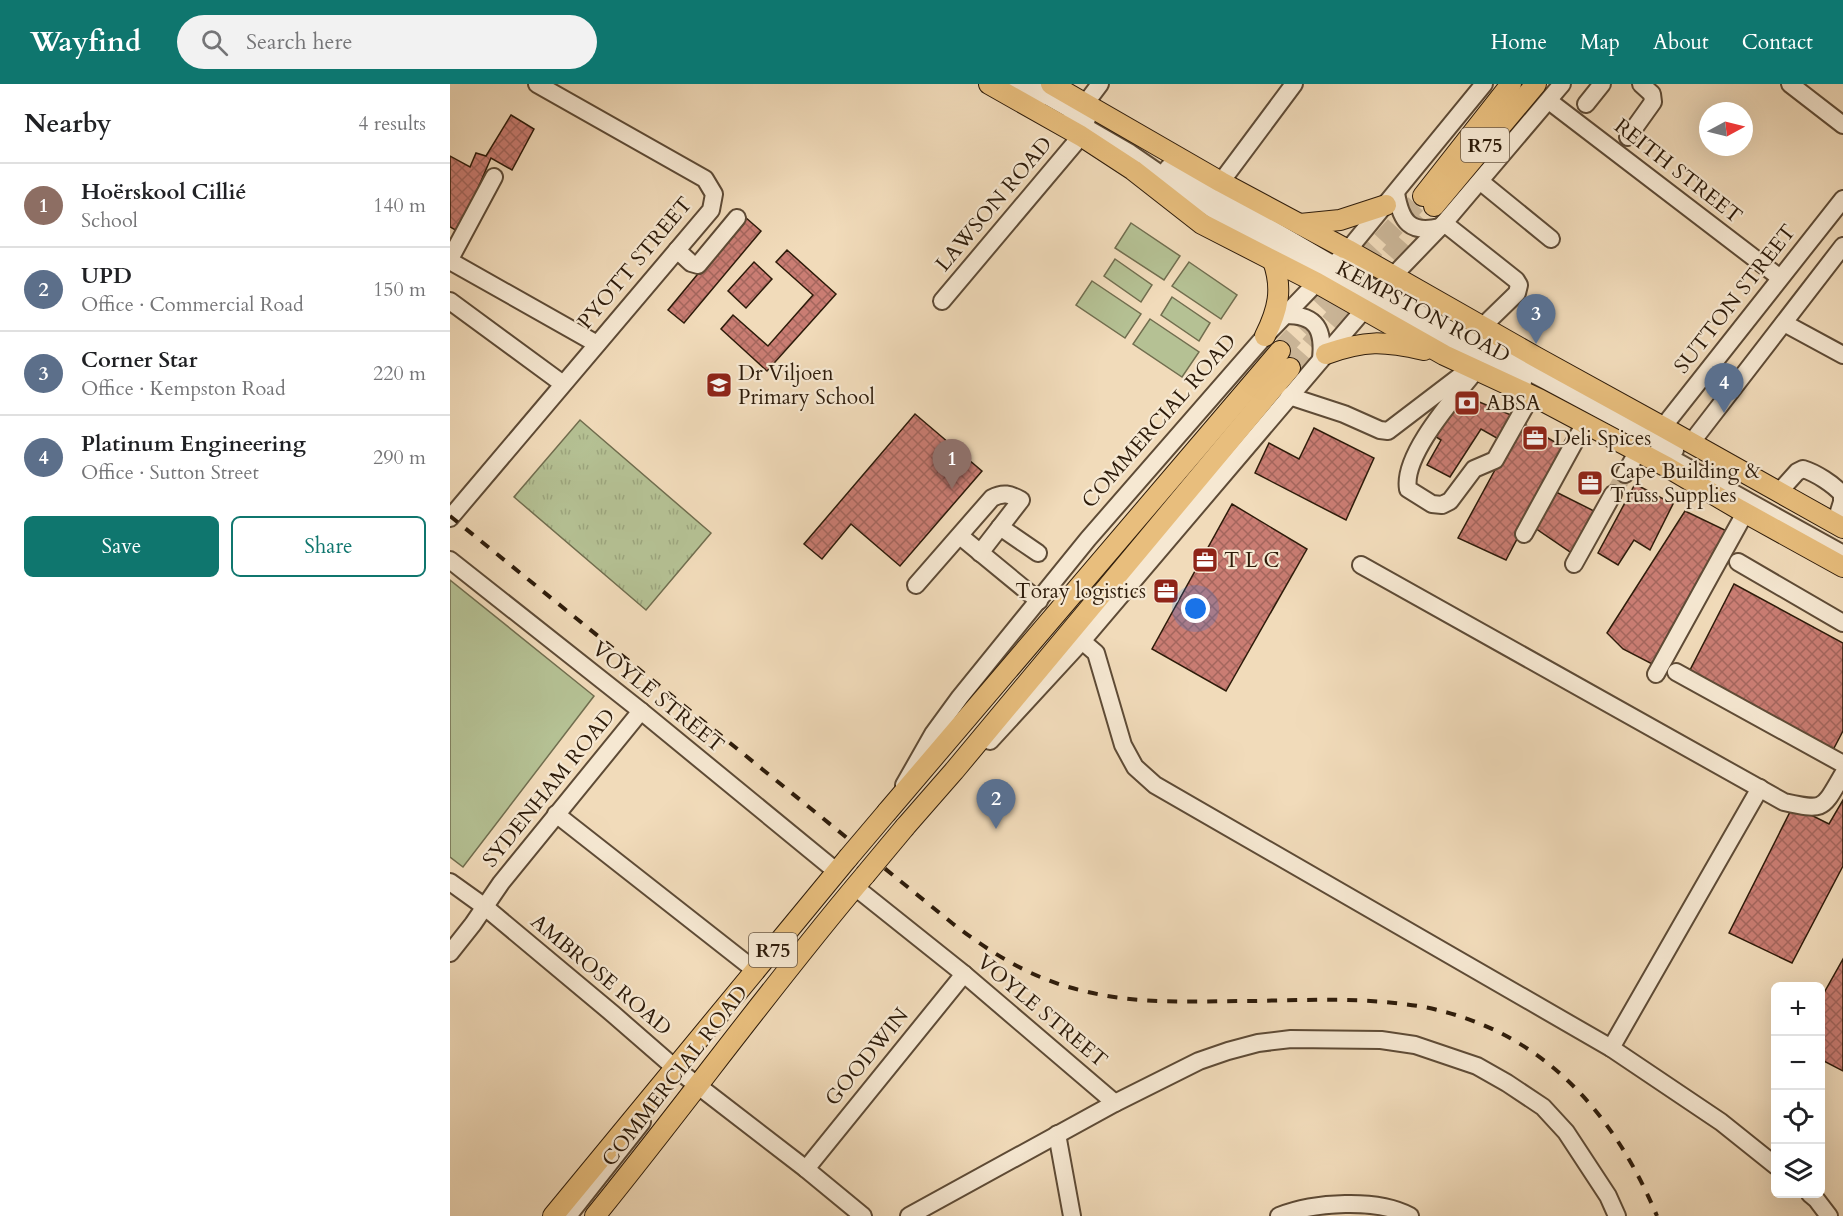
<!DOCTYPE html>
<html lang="en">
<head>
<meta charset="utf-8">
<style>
  :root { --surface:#fff; --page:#f2f2f2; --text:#202124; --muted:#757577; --line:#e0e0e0; --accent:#0f766e }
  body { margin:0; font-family:Cardo,serif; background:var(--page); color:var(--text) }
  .controls { position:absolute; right:18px; bottom:18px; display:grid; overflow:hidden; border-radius:9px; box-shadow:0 6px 24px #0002 }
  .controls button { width:54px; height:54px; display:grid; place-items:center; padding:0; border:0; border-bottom:2px solid var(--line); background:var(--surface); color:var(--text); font:30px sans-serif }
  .compass { position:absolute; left:1249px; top:18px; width:54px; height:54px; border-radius:50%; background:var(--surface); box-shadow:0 6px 24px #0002; rotate:83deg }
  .you { position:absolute; left:746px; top:525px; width:21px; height:21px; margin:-15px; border:4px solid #fff; border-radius:50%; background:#1a73e8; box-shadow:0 0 0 9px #1a73e833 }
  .badge { display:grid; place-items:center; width:39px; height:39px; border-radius:50%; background:var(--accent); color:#fff; font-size:20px; font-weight:700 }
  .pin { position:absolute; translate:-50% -50px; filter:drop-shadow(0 2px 3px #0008) }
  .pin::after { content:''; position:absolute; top:32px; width:21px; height:18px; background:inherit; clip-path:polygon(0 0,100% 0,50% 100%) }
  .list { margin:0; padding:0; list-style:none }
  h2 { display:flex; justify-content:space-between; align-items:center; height:78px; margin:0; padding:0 24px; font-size:26px }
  h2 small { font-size:20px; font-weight:400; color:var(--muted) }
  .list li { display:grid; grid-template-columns:39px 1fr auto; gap:18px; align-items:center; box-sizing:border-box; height:84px; padding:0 24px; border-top:2px solid var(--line) }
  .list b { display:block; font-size:22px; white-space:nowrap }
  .list p { margin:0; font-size:20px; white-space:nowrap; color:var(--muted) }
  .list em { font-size:20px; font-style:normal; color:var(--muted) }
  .actions { display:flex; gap:12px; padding:18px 24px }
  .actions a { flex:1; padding:14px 0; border:2px solid var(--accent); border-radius:9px; text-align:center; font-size:21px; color:var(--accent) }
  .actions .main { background:var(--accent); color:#fff }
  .icon { flex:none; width:33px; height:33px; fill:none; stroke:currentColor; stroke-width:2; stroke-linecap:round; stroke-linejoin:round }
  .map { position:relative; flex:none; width:1393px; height:1132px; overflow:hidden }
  header { display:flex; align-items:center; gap:36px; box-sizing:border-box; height:84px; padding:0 30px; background:var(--accent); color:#fff }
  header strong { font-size:28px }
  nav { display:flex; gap:33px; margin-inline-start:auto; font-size:21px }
  .search { width:420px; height:54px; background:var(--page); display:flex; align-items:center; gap:15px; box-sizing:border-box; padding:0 21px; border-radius:33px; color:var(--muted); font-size:22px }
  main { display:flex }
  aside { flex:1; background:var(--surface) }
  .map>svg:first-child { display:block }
</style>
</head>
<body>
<header>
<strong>Wayfind</strong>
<div class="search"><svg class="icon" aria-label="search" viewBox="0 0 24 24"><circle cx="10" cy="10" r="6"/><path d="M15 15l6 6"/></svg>Search here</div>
<nav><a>Home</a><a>Map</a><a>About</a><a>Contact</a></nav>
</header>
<main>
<aside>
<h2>Nearby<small>4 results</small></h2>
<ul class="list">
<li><span class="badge" style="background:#8d6e63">1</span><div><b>Hoërskool Cillié</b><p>School</p></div><em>140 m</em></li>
<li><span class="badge" style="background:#5c6f8a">2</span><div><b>UPD</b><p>Office · Commercial Road</p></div><em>150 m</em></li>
<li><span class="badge" style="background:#5c6f8a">3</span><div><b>Corner Star</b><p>Office · Kempston Road</p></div><em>220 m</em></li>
<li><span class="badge" style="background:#5c6f8a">4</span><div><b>Platinum Engineering</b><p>Office · Sutton Street</p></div><em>290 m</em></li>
</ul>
<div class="actions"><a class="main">Save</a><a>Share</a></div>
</aside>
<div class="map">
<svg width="1393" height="1132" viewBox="0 0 1393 1132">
  <defs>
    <pattern id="grass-tufts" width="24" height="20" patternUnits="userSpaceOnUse" patternTransform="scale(1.5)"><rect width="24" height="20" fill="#b5c194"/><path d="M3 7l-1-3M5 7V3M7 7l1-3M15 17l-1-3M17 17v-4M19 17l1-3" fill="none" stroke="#9ca57e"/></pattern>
    <pattern id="building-cross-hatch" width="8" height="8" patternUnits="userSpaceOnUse" patternTransform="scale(1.5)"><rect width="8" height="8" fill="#ca7d73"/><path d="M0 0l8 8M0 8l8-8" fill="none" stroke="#a4665d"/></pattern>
  </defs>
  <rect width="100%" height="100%" fill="#f1dbba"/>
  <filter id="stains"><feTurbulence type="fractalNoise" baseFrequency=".00333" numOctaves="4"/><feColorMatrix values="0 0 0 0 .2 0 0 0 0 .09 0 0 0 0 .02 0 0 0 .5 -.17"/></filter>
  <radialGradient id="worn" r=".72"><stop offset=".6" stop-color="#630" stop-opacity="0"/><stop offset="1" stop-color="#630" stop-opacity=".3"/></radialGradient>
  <polygon fill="url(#grass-tufts)" stroke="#716e4f" stroke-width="1.5" points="130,336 261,449 196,526 64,413"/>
  <g fill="#b5c194" stroke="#716e4f" stroke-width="1.5">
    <polygon points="681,139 730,172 714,196 665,164"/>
    <polygon points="665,175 702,201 691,218 654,192"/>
    <polygon points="739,178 787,211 771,235 722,202"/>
    <polygon points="642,197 691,230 675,254 626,221"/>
    <polygon points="722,213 760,239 749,257 711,231"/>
    <polygon points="700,235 749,268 732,293 683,260"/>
    <polygon points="0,496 144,612 13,783 0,773"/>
  </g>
  <g fill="url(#building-cross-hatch)" stroke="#2d1b0a" stroke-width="1.5">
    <polygon points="61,31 84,45 62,86 41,74 9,148 0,143 0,72 20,83 26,69 36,72"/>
    <polygon points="295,133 311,147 234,239 218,226"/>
    <polygon points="337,166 386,210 317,287 271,245 283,231 318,262 363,211 326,178"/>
    <polygon points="304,178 322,195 296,224 278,207"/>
    <polygon points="1017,313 1066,333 1052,357 1031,345 1000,393 977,381 991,356 980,349"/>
    <polygon points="465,330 532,387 450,482 401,440 372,475 354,460"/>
    <polygon points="1071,338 1115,364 1056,476 1008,454"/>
    <polygon points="864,344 924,374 896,436 805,389 819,359 849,375"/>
    <polygon points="1185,400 1223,420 1200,466 1184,456 1168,481 1148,469"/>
    <polygon points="1106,408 1148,429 1129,474 1085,444"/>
    <polygon points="782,420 857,465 776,607 702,565"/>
    <polygon points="1235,427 1281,449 1208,583 1173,565 1157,549"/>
    <polygon points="1284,500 1393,559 1393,647 1383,666 1240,586"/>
    <polygon points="1393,716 1393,782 1342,879 1279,849 1343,722 1379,740"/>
    <polygon points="1393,875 1393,987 1370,975 1370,916"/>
  </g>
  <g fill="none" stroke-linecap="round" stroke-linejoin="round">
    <polyline stroke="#cab597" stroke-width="16" stroke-dasharray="16 8" stroke-linecap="butt" points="1163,410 1175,390"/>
    <g stroke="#cab597" stroke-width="20" stroke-dasharray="20 10" stroke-linecap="butt">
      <polyline points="830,267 973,112"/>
      <polyline points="840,284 984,122"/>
    </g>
    <defs>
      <g id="minor">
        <polyline points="559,0 588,17"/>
        <polyline points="1340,0 1393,41"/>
        <polyline points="581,3 637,35"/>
        <polyline points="1099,17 1329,193"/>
        <polyline points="635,20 650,0"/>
        <polyline points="1136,20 1152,0"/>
        <polyline points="621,35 680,69 776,135 875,190 920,219 1073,298"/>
        <polyline points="1178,53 1203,18 1202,10 1191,0"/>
        <polyline points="718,84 930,208 1225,366"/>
        <polyline points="771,98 844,0"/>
        <polyline points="1031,98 1101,155"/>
        <path d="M 946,109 C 951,138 960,150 990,143"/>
        <polyline points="994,139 1066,196 1069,201 1067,209 1032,243"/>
        <polyline points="227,166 241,179 248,181 287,134"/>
        <polyline points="0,175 44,93"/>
        <polyline points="0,177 147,260"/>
        <polyline points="0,217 113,300"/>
        <polyline points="492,217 631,52"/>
        <path d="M 836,231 C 867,231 874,246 871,275"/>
        <polyline points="1334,239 1393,271"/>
        <path d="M 1026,286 C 1005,313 952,371 958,405 L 982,420 L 992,421 L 1000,417 L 1024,385 L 1045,376 L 1081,312"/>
        <polyline points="839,312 894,330 930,346 938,347 1018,286"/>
        <polyline points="1213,343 1393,115"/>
        <polyline points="1241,359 1393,162"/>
        <polyline points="1208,367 1393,470"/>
        <polyline points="1175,390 1188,367"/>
        <path d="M 1329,408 L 1347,388 L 1353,385 C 1366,389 1383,400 1392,410 L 1392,418 L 1385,440"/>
        <polyline points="0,434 261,126 264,110 255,95 87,0"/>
        <polyline points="550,443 588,469"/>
        <polyline points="1074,450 1135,339"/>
        <polyline points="510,452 589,517"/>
        <polyline points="0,476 191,627 386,787"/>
        <polyline points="1288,478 1393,539"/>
        <polyline points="1124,480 1163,410"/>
        <path d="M 911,481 L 1334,718 C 1375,727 1372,726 1393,690"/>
        <path d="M 466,501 L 542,414 C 553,408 560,410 571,416 L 530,469"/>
        <polyline points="632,557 646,569 673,661 685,683 705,701 1161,964 1271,1038 1326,1082"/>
        <polyline points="1226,588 1393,680"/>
        <polyline points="1206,590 1295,429"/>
        <polyline points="540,657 632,557 876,270 943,192 994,139 1112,0"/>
        <polyline points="454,701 483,650 510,613 638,455 815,252 898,166 1034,0"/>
        <polyline points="106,730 306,887"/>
        <polyline points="0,798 35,823 163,930 225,984 356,1085 413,1132"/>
        <polyline points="405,803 514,890 665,1019"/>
        <polyline points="0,869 23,840 51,799 191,627"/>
        <polyline points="1161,964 1310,704"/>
        <polyline points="607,1050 622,1132"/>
        <polyline points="356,1085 514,890"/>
        <polyline points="1360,1110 1366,1115 1379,1132"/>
        <polyline points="118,1132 192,1038"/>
        <polyline points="459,1132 665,1019 749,977 778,967 808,959 841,955 931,956 965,961 1027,982 1057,999 1093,1023 1116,1048 1158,1112 1167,1132"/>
        <path d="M 829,1132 C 864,1118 927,1114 960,1132"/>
      </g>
      <g id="major">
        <polyline points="539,0 631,52 683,86 752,140 867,199 994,271 1089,315 1217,383 1290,426 1393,483"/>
        <polyline points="601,0 771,98 898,166 1086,273 1213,343 1393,444"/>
        <polyline points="973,112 1061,0"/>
        <polyline points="984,122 1086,0"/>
        <polyline points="850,140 890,136 936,121"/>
        <path d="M 815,252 C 828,226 833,205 823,177"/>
        <path d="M 876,270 C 916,256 933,257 974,266"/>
        <polyline points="437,728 830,267"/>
        <polyline points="455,743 504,687 840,284"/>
        <polyline points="103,1132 398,774"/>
        <path d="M 145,1132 C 236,1020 321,902 415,791"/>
      </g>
    </defs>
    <use href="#minor" stroke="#5e4b36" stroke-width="20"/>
    <use href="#major" stroke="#2d1b0a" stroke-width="22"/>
    <use href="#minor" stroke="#f6e8d2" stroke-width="16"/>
    <use href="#major" stroke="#e8be7d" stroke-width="20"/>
    <path stroke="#2d1b0a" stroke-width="4" stroke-dasharray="10 10" stroke-linecap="butt" d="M 0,432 L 502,839 C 542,870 584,896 634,907 C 689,921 745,917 801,917 C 858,916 917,913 974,923 C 1091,946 1163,1027 1207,1132"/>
    <defs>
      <g id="major-bridge">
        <polyline points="398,774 437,728"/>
        <polyline points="415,791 455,743"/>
      </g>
    </defs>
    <use href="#major-bridge" stroke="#2d1b0a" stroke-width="22" stroke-linecap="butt"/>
    <use href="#major-bridge" stroke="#e8be7d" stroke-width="20"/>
  </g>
  <defs>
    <symbol id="school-square" viewBox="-11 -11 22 22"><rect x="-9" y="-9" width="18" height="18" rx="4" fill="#8f2418" stroke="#f6e8d2"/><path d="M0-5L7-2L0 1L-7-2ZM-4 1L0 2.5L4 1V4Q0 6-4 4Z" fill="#fff"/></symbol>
    <symbol id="bank-square" viewBox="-11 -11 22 22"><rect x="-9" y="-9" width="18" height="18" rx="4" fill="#8f2418" stroke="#f6e8d2"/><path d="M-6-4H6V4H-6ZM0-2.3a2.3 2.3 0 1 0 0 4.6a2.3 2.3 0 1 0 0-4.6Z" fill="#fff"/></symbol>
    <symbol id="office-square" viewBox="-11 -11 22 22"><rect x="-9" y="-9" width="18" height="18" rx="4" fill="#8f2418" stroke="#f6e8d2"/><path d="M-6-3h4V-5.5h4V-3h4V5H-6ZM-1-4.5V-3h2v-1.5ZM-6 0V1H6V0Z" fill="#fff"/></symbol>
  </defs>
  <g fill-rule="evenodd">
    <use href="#school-square" x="254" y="286" width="30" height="30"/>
    <use href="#bank-square" x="1002" y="304" width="30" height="30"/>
    <use href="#office-square" x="1070" y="339" width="30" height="30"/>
    <use href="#office-square" x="1125" y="384" width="30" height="30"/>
    <use href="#office-square" x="740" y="461" width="30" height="30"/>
    <use href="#office-square" x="701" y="492" width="30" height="30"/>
  </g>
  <g text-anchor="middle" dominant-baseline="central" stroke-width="4.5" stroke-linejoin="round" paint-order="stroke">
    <g fill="#f6e8d2" stroke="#695846" stroke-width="1.5">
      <rect x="1011" y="44" width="48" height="34" rx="4.5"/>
      <rect x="299" y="849" width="48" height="34" rx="4.5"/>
    </g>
    <g font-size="20" font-weight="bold" fill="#2d1b0a">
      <text x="1035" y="61">R75</text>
      <text x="323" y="866">R75</text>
    </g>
    <g font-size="21" fill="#2d1b0a" stroke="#f6e8d2">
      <text transform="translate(1228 87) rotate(38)">REITH STREET</text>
      <text transform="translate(544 120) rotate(-50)">LAWSON ROAD</text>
      <text transform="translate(185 179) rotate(-50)">PYOTT STREET</text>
      <text transform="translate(1285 215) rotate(-52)">SUTTON STREET</text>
      <text transform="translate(973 228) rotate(28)">KEMPSTON ROAD</text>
      <text transform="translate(709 337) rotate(-49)">COMMERCIAL ROAD</text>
      <text transform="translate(208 613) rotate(39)">VOYLE STREET</text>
      <text transform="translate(99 704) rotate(-51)">SYDENHAM ROAD</text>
      <text transform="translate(151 891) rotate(40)">AMBROSE ROAD</text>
      <text transform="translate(592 927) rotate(40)">VOYLE STREET</text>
      <text transform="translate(417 973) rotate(-51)">GOODWIN</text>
      <text transform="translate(225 992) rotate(-52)">COMMERCIAL ROAD</text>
    </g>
    <g font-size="21" fill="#2d1b0a" stroke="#f6e8d2" text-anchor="start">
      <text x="288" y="289">Dr Viljoen<tspan x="288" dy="24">Primary School</tspan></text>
      <text x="1036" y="319">ABSA</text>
      <text x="1104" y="354">Deli Spices</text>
      <text x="1160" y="387">Cape Building &amp;<tspan x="1160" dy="24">Truss Supplies</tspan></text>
      <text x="774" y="476">T L C</text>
      <text x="696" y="507" text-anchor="end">Toray logistics</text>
    </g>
  </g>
  <rect width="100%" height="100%" filter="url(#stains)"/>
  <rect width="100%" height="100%" fill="url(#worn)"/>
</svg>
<div class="controls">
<button>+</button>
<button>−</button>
<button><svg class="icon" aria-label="locate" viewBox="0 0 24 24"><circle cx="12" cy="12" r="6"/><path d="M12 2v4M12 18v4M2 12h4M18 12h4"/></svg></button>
<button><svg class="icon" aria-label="layers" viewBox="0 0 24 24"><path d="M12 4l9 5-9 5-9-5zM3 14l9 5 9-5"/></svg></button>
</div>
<svg class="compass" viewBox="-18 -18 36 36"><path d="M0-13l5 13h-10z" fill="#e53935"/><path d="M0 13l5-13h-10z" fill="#757577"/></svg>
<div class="you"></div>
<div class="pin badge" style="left:502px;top:405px;background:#8d6e63">1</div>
<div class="pin badge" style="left:546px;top:745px;background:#5c6f8a">2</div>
<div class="pin badge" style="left:1086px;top:260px;background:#5c6f8a">3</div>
<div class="pin badge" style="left:1274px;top:329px;background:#5c6f8a">4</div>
</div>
</main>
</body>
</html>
